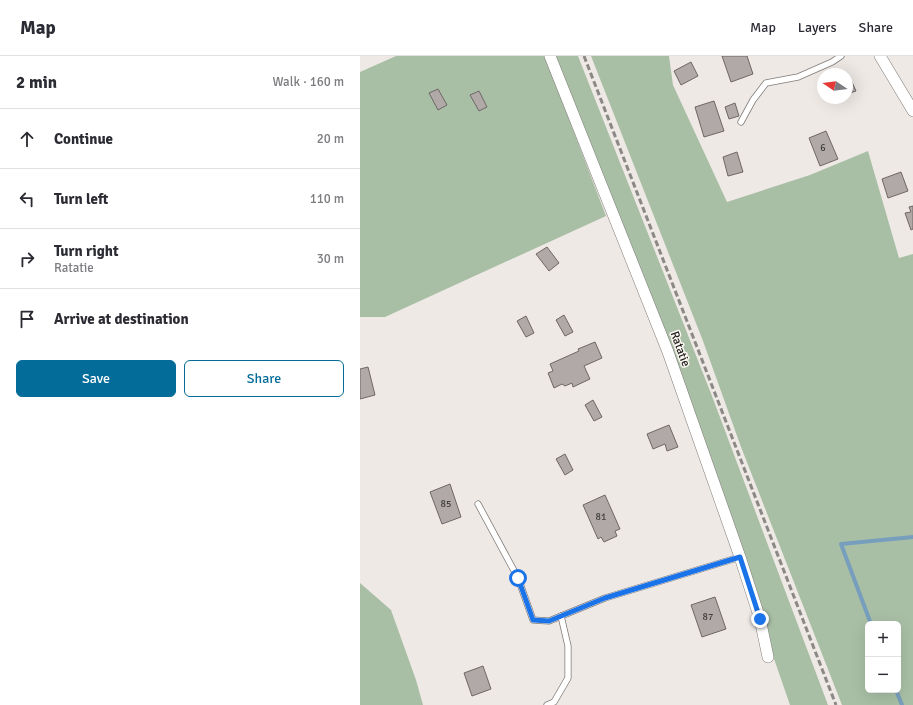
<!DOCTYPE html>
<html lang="en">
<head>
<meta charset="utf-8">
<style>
  :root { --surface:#fff; --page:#f2f2f3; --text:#2b2b33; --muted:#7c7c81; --line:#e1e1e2; --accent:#046c99 }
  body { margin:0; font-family:Signika,sans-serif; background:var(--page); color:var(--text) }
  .controls { position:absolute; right:12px; bottom:12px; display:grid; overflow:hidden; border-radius:6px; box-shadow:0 4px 16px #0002 }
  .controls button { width:36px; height:36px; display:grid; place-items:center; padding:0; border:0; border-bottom:1px solid var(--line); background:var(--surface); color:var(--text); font:20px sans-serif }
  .compass { position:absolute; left:457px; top:12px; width:36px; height:36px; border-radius:50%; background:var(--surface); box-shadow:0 4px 16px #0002; rotate:283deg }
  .stop { position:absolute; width:12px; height:12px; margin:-9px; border:3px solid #1a73e8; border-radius:50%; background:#fff }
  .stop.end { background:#1a73e8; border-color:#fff; box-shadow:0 1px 4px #0008 }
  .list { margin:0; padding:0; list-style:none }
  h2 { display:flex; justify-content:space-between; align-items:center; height:52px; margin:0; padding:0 16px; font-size:17px }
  h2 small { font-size:13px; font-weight:400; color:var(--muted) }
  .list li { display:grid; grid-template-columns:26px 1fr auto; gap:12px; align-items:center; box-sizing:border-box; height:60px; padding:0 16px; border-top:1px solid var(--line) }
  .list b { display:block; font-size:15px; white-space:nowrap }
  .list p { margin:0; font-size:13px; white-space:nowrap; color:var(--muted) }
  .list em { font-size:13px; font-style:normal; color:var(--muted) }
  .actions { display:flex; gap:8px; padding:12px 16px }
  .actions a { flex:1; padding:9px 0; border:1px solid var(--accent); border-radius:6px; text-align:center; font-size:14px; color:var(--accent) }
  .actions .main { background:var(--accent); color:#fff }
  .icon { flex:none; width:22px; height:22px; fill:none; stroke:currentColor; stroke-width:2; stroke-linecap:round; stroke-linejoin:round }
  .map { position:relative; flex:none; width:553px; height:649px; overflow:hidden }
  header { display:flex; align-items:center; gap:24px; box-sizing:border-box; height:56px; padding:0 20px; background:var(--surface); border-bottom:1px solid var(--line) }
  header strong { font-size:19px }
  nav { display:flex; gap:22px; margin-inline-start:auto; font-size:14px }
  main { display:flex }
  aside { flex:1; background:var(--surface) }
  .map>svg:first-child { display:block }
</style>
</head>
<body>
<header>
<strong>Map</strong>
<nav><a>Map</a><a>Layers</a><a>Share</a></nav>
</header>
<main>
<aside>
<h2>2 min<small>Walk · 160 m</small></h2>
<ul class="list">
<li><svg class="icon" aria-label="ahead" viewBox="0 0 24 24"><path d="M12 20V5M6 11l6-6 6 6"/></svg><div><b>Continue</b></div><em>20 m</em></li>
<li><svg class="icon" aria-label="left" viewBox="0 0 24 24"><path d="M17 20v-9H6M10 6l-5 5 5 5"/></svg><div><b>Turn left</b></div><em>110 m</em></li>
<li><svg class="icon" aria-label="right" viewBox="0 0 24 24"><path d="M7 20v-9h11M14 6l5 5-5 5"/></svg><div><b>Turn right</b><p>Ratatie</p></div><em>30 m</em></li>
<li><svg class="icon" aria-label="arrive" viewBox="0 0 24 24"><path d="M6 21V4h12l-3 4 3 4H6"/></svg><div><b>Arrive at destination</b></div></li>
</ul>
<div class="actions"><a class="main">Save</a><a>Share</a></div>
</aside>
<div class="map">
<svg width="553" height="649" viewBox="0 0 553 649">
  <rect width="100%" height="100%" fill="#eee9e5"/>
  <g fill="#a8bfa5" fill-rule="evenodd">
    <polygon points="36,0 185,0 246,160 25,261 0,261 0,16"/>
    <polygon points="193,0 218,0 352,340 468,649 430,649 412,597 402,562"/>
    <path d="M 231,0 L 309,0 L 313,29 L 367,146 L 450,119 L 508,95 L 539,202 L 553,198 L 553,649 L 482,649 L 381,391 L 343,285 ZM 508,568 L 538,568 L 538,634 L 508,634 Z"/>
    <polygon points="0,527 31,554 56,624 63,649 0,649"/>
  </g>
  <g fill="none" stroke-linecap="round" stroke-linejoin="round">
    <g stroke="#779fbd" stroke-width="4">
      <polyline points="511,568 481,488 553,481"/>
      <polyline points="536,634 542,649"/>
    </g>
  </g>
  <g fill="#b0a9a8" stroke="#6d6766">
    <polygon points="362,0 387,0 393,18 371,26"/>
    <polygon points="331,6 338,20 321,29 314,15"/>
    <polygon points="491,24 496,35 487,38 487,26"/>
    <polygon points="78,33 87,49 78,54 69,37"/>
    <polygon points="119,35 127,51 119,55 110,39"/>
    <polygon points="354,45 364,75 344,81 335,51"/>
    <polygon points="375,47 379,60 369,63 365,51"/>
    <polygon points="466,75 478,103 460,110 449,82"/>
    <polygon points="377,96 383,116 368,120 363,101"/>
    <polygon points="541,116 548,135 528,142 522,123"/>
    <polygon points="553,150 553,173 551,174 545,157 551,156 549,151"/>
    <polygon points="187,191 199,207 189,215 176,198"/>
    <polygon points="204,259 213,276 205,280 196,264"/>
    <polygon points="166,260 174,277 166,281 157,265"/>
    <polygon points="235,286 242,302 224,310 230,323 213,331 212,327 205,330 202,328 194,332 188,317 193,315 190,308 219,295 218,293"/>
    <polygon points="8,311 15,339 0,343 0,313"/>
    <polygon points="233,344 242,361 234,365 225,349"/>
    <polygon points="309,369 318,391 307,395 305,388 293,393 287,378"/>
    <polygon points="205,398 213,414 205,419 196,403"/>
    <polygon points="90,428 101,461 82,468 70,436"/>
    <polygon points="245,439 260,473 255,475 257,480 244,486 241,481 238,483 223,449"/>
    <polygon points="355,541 366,573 342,581 331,549"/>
    <polygon points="123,610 131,633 112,640 104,617"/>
  </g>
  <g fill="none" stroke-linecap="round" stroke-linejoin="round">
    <defs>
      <g id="lane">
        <polyline points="381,66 393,44 406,27 438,21 472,6 481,0"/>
        <polyline points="118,448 158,522 173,564 189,565 245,542 380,501"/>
        <polyline points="187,649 194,646 208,622 208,590 201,560"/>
      </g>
      <g id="street">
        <polyline points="190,0 308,296 380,501 400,563 408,601"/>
        <polyline points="520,0 553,55"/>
      </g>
    </defs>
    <use href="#lane" stroke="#807c79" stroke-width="7"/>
    <use href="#street" stroke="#807c79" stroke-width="12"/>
    <use href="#lane" stroke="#fff" stroke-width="5.5"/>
    <use href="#street" stroke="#fff" stroke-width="11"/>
    <polyline stroke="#8b8885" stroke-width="3" stroke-dasharray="6 3" stroke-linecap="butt" points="224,0 476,649"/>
  </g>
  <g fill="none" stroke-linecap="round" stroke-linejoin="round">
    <polyline stroke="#1a73e8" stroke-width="5" points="158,522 173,564 189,565 245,542 380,501 400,563"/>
  </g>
  <g text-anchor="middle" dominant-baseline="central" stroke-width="3" stroke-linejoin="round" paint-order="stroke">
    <g font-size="10" fill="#413e3d">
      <text x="463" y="92">6</text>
      <text x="86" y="448">85</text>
      <text x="241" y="461">81</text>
      <text x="348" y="561">87</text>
    </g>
    <g font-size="12" fill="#1c1b19" stroke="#fbf7f2">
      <text transform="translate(320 293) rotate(70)">Ratatie</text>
    </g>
  </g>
</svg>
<div class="controls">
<button>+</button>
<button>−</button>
</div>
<svg class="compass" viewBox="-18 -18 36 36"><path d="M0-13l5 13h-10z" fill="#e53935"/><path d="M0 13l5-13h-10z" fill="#7c7c81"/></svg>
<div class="stop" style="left:158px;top:522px"></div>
<div class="stop end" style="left:400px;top:563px"></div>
</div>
</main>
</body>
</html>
